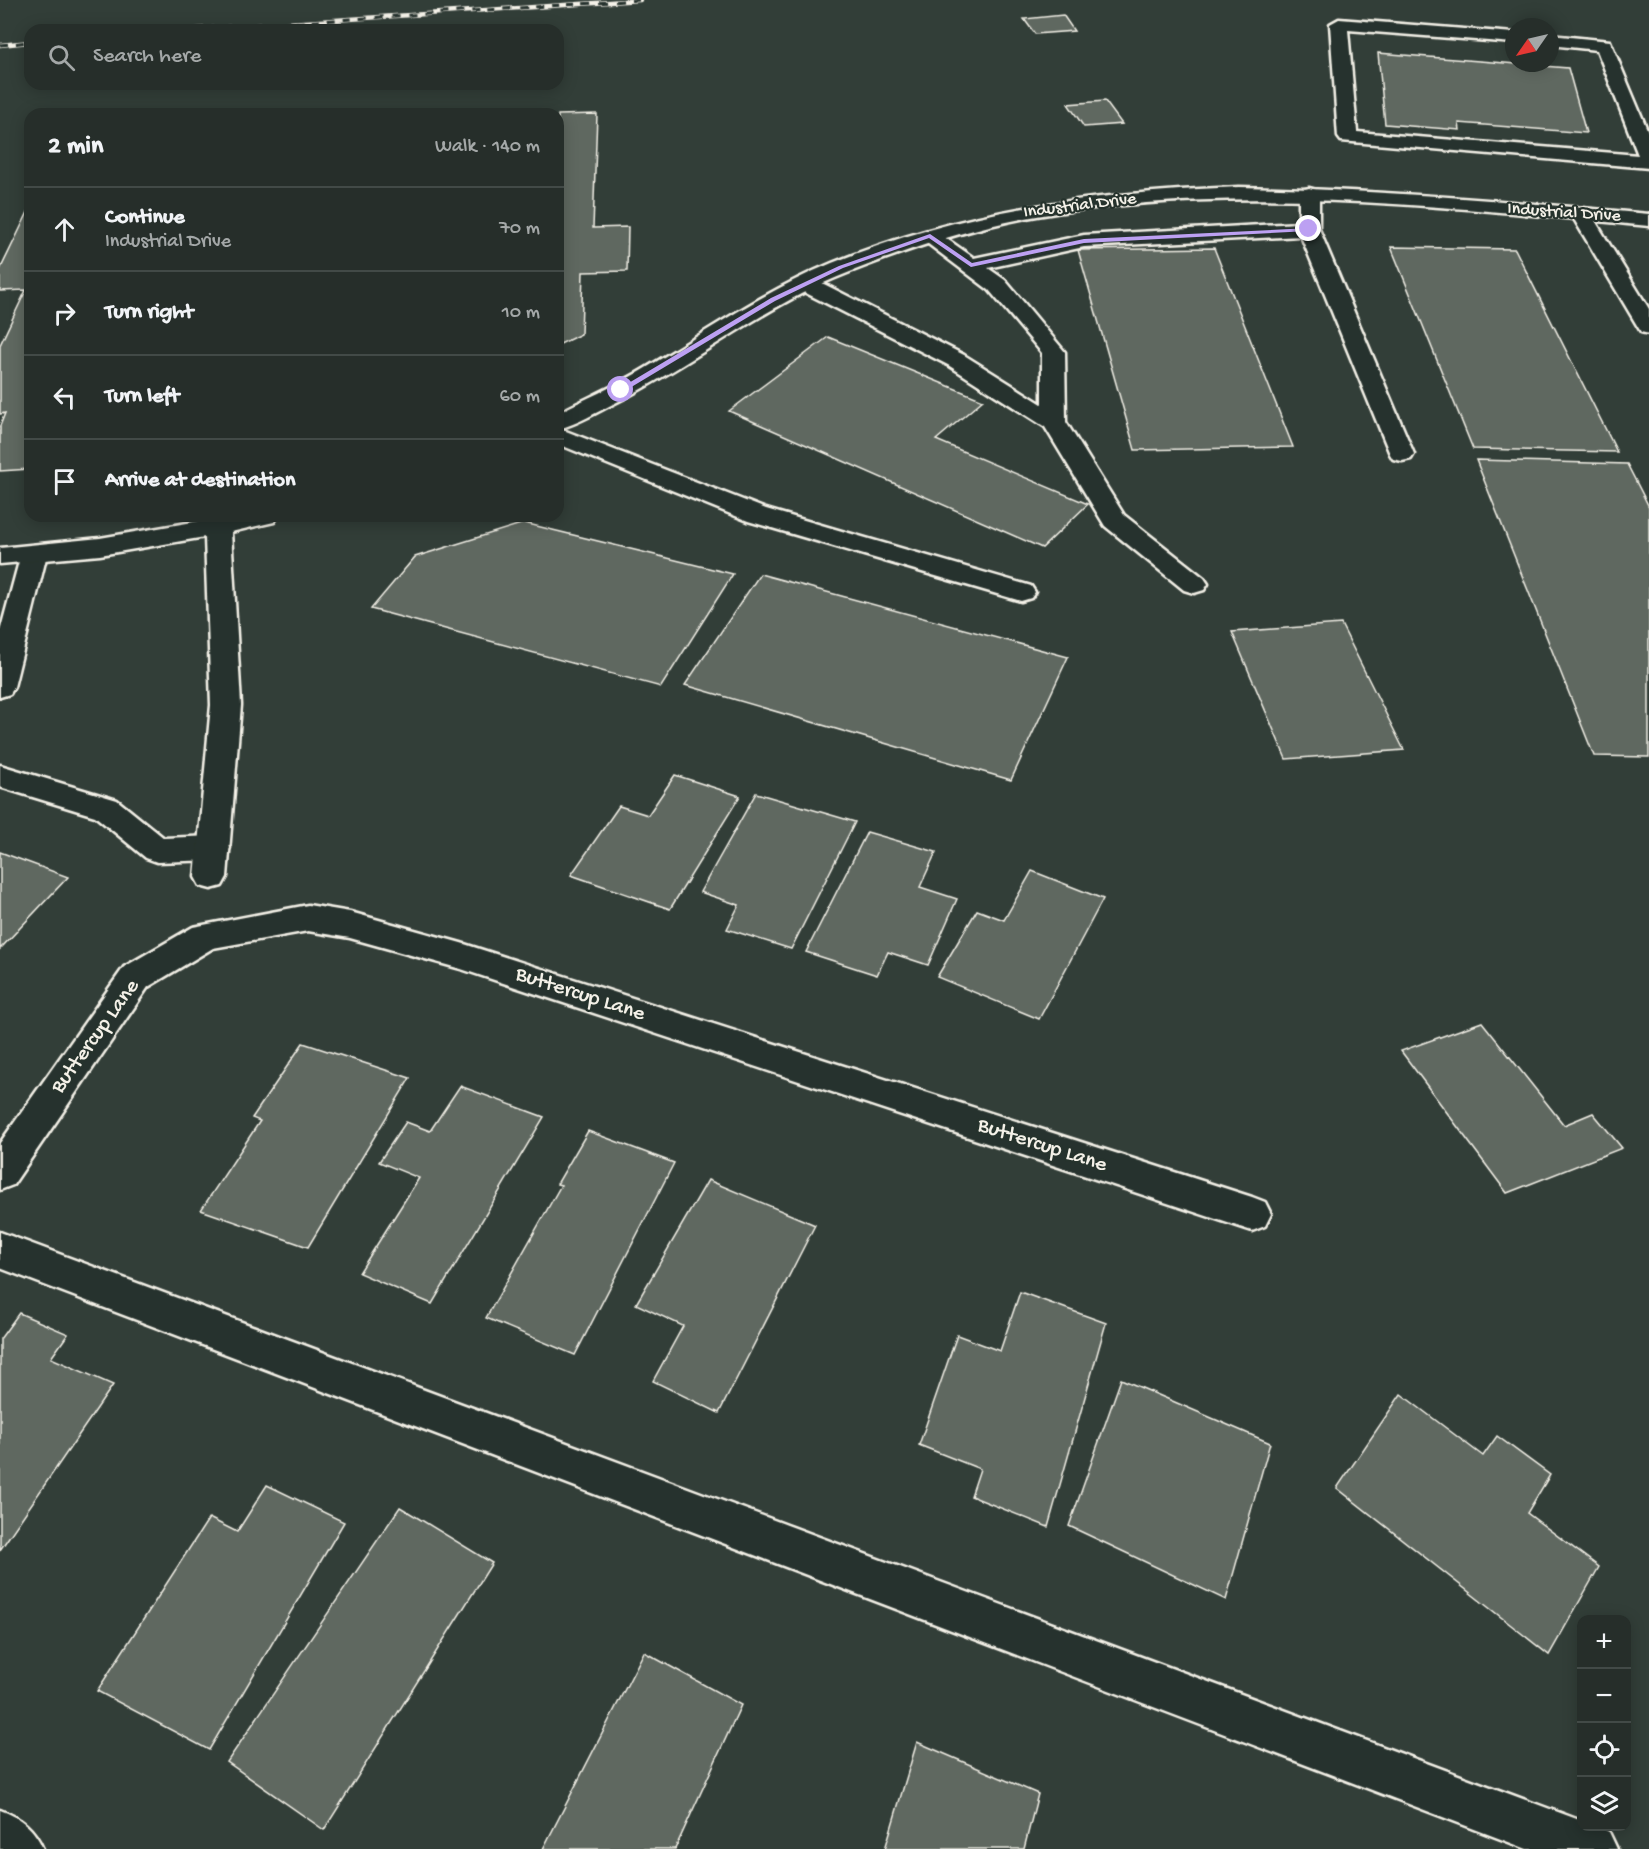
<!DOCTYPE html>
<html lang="en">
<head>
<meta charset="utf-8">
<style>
  :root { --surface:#262e2a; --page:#2e3632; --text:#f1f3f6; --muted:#a4a8a8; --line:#424a47 }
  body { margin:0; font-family:"Gochi Hand",sans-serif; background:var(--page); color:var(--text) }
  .controls { position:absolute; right:18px; bottom:18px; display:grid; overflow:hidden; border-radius:12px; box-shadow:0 3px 15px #0003 }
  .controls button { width:54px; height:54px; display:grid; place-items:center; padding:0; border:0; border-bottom:2px solid var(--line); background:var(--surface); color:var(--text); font:30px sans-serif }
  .compass { position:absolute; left:1505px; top:18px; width:54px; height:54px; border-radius:50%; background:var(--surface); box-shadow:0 3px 15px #0003; rotate:236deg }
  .stop { position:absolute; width:18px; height:18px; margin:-14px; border:4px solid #bca0f2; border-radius:50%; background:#fff }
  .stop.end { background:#bca0f2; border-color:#fff; box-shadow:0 2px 6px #0008 }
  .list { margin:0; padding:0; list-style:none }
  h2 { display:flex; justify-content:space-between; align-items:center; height:78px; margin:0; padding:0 24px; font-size:26px }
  h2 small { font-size:20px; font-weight:400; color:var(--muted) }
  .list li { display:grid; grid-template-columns:39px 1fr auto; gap:18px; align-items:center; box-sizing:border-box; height:84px; padding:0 24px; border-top:2px solid var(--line) }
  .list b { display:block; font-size:22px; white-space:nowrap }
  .list p { margin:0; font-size:20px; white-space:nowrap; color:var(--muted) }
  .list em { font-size:20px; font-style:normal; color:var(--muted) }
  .icon { flex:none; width:33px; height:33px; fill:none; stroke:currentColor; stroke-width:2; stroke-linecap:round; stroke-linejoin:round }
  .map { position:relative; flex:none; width:1649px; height:1849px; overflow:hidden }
  .search { position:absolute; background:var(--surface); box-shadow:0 3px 15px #0003; left:24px; top:24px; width:540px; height:66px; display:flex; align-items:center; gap:15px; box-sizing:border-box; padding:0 21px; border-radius:18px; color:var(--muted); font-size:22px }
  .panel { position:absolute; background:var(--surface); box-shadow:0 3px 15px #0003; left:24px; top:108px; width:540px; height:414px; border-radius:18px }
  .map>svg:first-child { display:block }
</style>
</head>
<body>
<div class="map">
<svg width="1649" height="1849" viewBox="0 0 1649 1849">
  <rect width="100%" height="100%" fill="#323e38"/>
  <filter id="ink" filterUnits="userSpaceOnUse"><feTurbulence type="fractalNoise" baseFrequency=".0167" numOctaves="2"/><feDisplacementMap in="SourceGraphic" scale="12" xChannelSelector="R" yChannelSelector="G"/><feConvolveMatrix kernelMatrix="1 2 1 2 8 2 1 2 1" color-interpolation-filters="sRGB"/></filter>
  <g filter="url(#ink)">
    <g fill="#5f6861" stroke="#f4f1e8" stroke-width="1.5">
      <polygon points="1063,15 1074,31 1035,34 1024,19"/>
      <polygon points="1378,53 1568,68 1586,133 1459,123 1460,130 1385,124"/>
      <polygon points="1105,101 1122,124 1084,127 1068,104"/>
      <polygon points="597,114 593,228 628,227 627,271 583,272 581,334 558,345 558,115"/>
      <polygon points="30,208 30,469 0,471 0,426 5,413 0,414 0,345 26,290 0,291 0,270"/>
      <polygon points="1391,247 1515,249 1617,452 1473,449"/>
      <polygon points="1214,248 1293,447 1135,450 1078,250"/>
      <polygon points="828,337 983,400 936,440 1088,504 1042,548 729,411"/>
      <polygon points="1476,460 1627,464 1649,507 1649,757 1594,756"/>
      <polygon points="524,523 733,574 661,687 371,609 415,557"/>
      <polygon points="760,574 1068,657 1011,780 685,685"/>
      <polygon points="1341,624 1404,750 1286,759 1232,632"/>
      <polygon points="675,775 740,796 670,909 571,875 619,806 648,815"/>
      <polygon points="756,793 855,822 791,949 727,929 739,905 700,892"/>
      <polygon points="867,832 936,852 920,887 957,899 928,965 888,952 877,975 806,952"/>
      <polygon points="0,852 68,877 0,949"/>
      <polygon points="1032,871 1103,899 1039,1019 937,977 977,910 1004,920"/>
      <polygon points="1482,1022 1564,1125 1593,1113 1622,1148 1507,1193 1401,1051"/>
      <polygon points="303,1043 410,1078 308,1247 201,1210 260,1121 252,1118"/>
      <polygon points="460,1086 544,1117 432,1304 359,1273 419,1178 379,1162 406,1122 430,1131"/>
      <polygon points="588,1131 674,1163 575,1355 486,1318 561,1185 557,1184"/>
      <polygon points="708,1180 815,1225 719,1413 653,1381 683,1326 636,1304"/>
      <polygon points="1020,1292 1106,1323 1048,1527 971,1496 980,1469 919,1445 957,1335 1000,1351"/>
      <polygon points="19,1313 68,1334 51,1358 113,1385 0,1550 0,1339"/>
      <polygon points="1121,1379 1270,1443 1226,1600 1069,1526"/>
      <polygon points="1401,1394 1483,1456 1497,1436 1550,1475 1527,1513 1599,1567 1549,1655 1337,1488"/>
      <polygon points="267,1485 344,1522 209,1750 97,1691 209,1518 237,1532"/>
      <polygon points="400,1507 492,1563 324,1830 227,1762"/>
      <polygon points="644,1652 741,1705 675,1849 543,1849"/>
      <polygon points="917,1742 1038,1794 1024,1849 885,1849"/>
    </g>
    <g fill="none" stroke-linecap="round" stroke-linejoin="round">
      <defs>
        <g id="service">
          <polygon points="1339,19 1514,33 1514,43 1348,30 1357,132 1638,155 1597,50 1550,45 1550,35 1610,41 1649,134 1649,168 1341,141 1338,137 1330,24"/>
          <polygon points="1309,188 1316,190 1319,194 1319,229 1414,454 1411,459 1402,461 1393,459 1390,454 1301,236 1084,247 988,268 1005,280 1065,352 1066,422 1124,515 1204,578 1208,584 1204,590 1194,593 1184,590 1105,526 1045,427 948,365 798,289 795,284 798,279 814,279 964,355 1042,404 1042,353 989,290 923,240 920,236 923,232 937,232 974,258 1084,235 1299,223 1299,194 1302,190"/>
          <polygon points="1581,208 1588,210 1591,214 1649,309 1649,334 1641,332 1638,327 1571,214 1574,210"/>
          <polygon points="558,428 766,509 1031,586 1035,592 1031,598 1021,601 748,521 558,444"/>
          <polygon points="34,546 43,548 47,554 14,687 10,694 0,697 0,632 21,554 25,548"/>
          <polygon points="0,765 117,800 164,838 214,836 225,840 230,848 225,856 214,860 157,862 146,858 95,816 0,787"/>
          <polygon points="0,1232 1582,1821 1582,1826 1597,1826 1609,1832 1617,1849 1527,1849 0,1268"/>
        </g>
        <g id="minor">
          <path d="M 1239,187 C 1376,190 1512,201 1649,214 L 1649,226 C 1447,207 1239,182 1037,216 C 973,227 911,248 850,272 C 766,304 695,363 615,403 C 597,412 578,424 558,429 L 558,413 C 585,399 613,387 639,372 C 702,335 764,291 832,263 C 968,208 1094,193 1239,187 Z"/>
          <polygon points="228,516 278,516 274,522 231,532 241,705 227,877 222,886 211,889 200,886 195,877 211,705 205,537 100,555 0,564 0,548 100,538"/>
          <polygon points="308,905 350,912 461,943 1252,1197 1265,1202 1271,1214 1265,1226 1252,1231 461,969 350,938 308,931 213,948 148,987 13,1185 0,1190 0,1143 124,967 193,927"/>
          <path d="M 0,1810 C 21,1818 34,1828 43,1849 L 0,1849 Z"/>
        </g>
      </defs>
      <use href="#service" stroke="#f4f1e8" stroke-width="5"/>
      <use href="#minor" stroke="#f4f1e8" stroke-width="5"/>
      <use href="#service" fill="#26332d" fill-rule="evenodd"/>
      <use href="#minor" fill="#26332d" fill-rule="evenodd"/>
      <defs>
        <g id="rail">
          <polyline points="184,30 640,0"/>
          <polyline points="0,45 30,42"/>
        </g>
      </defs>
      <use href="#rail" stroke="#f4f1e8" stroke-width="4.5"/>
      <use href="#rail" stroke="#26332d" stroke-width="3" stroke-dasharray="8" stroke-linecap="butt"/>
    </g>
  </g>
  <polygon fill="#bca0f2" points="1311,228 1309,231 1084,243 971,267 929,238 843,268 775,301 623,392 617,390 771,298 839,266 930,234 972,263 1084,239"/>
  <g text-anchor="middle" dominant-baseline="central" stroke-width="4.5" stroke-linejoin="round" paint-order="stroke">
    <g font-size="18" fill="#f4f1e8" stroke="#26332d">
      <text transform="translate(1080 206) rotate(-7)">Industrial Drive</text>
      <text transform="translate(1564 213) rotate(4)">Industrial Drive</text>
    </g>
    <g font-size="22" fill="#f4f1e8" stroke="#26332d">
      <text transform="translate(580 995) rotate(18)">Buttercup Lane</text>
      <text transform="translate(96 1037) rotate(-54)">Buttercup Lane</text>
      <text transform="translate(1042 1146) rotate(18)">Buttercup Lane</text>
    </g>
  </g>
</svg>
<div class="controls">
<button>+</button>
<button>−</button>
<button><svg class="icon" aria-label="locate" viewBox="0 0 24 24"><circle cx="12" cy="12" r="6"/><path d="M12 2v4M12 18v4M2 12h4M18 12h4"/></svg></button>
<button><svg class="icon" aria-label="layers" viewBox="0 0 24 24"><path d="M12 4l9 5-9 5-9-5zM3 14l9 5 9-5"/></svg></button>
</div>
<svg class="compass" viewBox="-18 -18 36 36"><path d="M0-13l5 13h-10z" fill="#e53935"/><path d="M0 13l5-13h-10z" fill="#a4a8a8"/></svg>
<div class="stop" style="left:621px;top:390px"></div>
<div class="stop end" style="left:1309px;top:229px"></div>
<div class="search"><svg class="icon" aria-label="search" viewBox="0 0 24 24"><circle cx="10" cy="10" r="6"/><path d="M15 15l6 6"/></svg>Search here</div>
<section class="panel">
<h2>2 min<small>Walk · 140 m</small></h2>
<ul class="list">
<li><svg class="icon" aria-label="ahead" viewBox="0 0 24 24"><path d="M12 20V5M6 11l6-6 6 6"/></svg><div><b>Continue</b><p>Industrial Drive</p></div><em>70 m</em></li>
<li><svg class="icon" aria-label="right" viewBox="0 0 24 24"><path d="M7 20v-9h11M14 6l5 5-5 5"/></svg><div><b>Turn right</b></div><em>10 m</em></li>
<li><svg class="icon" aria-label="left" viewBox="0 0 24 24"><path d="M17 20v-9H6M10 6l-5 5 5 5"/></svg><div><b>Turn left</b></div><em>60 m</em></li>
<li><svg class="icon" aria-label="arrive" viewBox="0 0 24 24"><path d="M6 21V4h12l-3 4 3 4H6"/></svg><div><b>Arrive at destination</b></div></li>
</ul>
</section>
</div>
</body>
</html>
